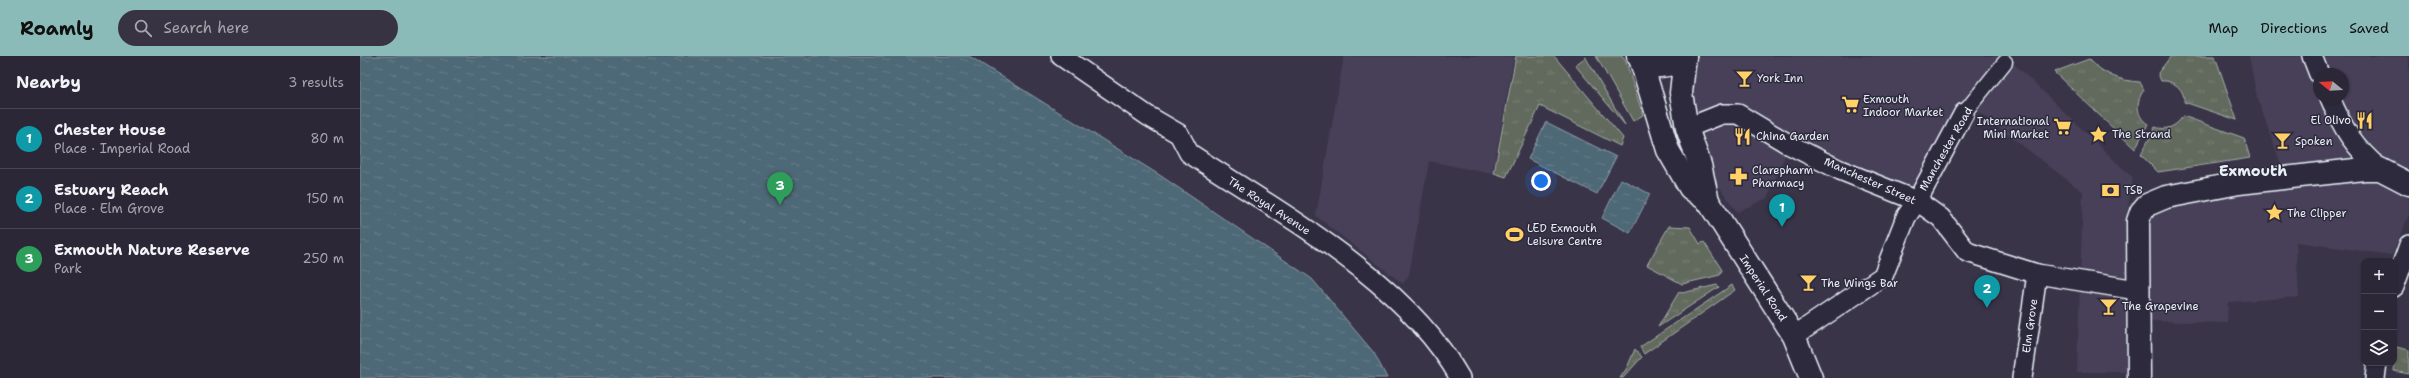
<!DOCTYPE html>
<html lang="en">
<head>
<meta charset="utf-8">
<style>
  :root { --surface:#2c2737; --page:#383342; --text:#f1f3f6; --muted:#a6a5ad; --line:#484452; --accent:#8bbbb9 }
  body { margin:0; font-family:"Shantell Sans",sans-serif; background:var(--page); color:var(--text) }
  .controls { position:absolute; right:12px; bottom:12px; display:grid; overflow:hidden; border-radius:8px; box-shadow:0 1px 3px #0004 }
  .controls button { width:36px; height:36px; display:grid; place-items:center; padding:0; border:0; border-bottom:1px solid var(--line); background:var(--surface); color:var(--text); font:20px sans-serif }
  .compass { position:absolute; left:1953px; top:12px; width:36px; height:36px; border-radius:50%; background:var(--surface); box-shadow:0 1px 3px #0004; rotate:288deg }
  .you { position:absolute; left:1181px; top:125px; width:14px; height:14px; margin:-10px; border:3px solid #fff; border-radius:50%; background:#1a73e8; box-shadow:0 0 0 6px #1a73e833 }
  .badge { display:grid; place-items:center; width:26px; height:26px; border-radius:50%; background:var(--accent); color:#fff; font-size:13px; font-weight:700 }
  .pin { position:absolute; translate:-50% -33px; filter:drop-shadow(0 1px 2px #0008) }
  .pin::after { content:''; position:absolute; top:21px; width:14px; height:12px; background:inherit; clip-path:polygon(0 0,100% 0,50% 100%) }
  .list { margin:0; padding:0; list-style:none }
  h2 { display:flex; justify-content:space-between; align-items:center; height:52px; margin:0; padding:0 16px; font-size:17px }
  h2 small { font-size:13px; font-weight:400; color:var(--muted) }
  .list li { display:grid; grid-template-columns:26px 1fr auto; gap:12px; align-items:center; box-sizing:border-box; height:60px; padding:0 16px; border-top:1px solid var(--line) }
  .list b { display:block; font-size:15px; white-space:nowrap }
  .list p { margin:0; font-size:13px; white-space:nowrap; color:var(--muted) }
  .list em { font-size:13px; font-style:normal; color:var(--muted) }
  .icon { flex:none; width:22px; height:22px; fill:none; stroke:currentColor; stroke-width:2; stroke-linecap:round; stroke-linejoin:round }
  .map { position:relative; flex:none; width:2049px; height:322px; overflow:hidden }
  header { display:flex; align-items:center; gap:24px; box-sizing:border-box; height:56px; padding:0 20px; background:var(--accent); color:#111 }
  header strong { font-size:19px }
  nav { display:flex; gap:22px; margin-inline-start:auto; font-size:14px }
  .search { width:280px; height:36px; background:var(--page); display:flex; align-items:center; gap:10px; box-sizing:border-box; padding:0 14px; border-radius:22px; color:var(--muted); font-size:15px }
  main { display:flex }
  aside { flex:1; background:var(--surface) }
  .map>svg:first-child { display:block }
</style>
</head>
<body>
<header>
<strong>Roamly</strong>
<div class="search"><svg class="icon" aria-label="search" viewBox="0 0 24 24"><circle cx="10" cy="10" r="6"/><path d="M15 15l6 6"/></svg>Search here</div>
<nav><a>Map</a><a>Directions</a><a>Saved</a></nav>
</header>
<main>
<aside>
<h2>Nearby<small>3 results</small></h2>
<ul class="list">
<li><span class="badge" style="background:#0f9aa8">1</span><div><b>Chester House</b><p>Place · Imperial Road</p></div><em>80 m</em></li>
<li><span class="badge" style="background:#0f9aa8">2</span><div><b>Estuary Reach</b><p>Place · Elm Grove</p></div><em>150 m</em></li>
<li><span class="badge" style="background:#2e9e5b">3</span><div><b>Exmouth Nature Reserve</b><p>Park</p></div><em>250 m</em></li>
</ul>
</aside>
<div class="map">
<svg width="2049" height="322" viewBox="0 0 2049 322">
  <defs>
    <pattern id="grass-tufts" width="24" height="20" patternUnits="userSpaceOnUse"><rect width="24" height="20" fill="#626a5d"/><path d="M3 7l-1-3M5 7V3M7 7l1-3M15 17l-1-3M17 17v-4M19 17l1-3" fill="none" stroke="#788075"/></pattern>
    <pattern id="water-ripples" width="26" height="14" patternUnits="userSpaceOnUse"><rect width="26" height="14" fill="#4e6776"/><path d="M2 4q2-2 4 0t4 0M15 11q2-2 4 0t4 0" fill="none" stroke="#687d8a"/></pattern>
  </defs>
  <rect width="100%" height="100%" fill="#3a3449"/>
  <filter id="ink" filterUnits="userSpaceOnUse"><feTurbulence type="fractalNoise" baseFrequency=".025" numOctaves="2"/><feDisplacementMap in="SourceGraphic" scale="8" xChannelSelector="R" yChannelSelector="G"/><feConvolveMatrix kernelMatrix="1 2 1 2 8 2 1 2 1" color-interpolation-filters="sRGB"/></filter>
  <g filter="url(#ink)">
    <g fill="#474058" fill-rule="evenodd">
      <polygon points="984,0 1154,0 1132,118 1069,105 1049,219 1043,228 956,160"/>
      <polygon points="1336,0 1646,0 1773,122 1767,157 1768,316 1717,316 1723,136 1608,48 1551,134 1508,119 1433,81 1407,142 1377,156 1358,129 1346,103 1329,46"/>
      <path d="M 1889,0 L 2049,0 L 2049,159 L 2032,199 L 1936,186 L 1939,241 L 1868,246 L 1867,267 L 1787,265 L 1786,168 L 1793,154 L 1929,131 L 1897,41 ZM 1959,18 L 1983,18 L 1983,42 L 1959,42 Z"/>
    </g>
    <g fill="url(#grass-tufts)" stroke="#a5aeaa">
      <polygon points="1156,0 1194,0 1263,82 1260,90 1180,50 1146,121 1134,117"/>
      <path d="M 1811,0 L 1855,0 L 1877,64 L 1824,46 C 1825,33 1813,24 1801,25 L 1798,17 Z"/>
      <path d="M 1729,3 C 1743,18 1759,25 1780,26 L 1784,34 C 1776,44 1775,60 1788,68 L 1775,93 L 1694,16 Z"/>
      <path d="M 1823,60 L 1884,82 L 1890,102 L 1798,116 L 1781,99 L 1795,71 C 1806,75 1816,71 1823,60 Z"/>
      <polygon points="1309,170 1330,171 1340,188 1344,186 1362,214 1360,219 1322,228 1287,209"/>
      <polygon points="1357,229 1359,231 1298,271 1319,236 1322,237"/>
      <polygon points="1372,229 1375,234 1284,298 1280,291"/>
      <polygon points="2036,291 2049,294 2049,318 2034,315"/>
      <polygon points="1275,293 1282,301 1263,322 1260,322 1267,312"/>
    </g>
    <g fill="#626a5d" stroke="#a5aeaa">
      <polygon points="1236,0 1262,0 1266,6 1283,59 1273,65"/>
      <polygon points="1226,1 1226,2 1265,69 1215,9"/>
    </g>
    <g fill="url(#water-ripples)" stroke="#8c9eaa">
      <polygon points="0,0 609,0 801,120 952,223 1014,297 1027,322 0,322"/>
      <polygon points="1186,66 1256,101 1237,138 1168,103"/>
      <polygon points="1261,123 1290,138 1270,177 1242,162"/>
    </g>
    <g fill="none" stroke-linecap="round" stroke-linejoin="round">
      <defs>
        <polyline id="pedestrian" points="1604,57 1645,6"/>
        <g id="minor">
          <path d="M 701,0 L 788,60 L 819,78 L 829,97 C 920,157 1045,224 1100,322"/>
          <polyline points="1952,0 1959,18"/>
          <path d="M 1970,42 C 1983,73 1994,91 2020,113"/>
          <polyline points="1327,72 1362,58 1378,58 1430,89 1480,114 1557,145 1581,162 1607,196 1677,218 1777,234"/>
          <polyline points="2034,231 2049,189"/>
          <polyline points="1434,280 1523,220 1546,161 1557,145 1604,57"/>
          <polyline points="1662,322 1677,218"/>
          <polyline points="2015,322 2017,307"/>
        </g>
        <g id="tertiary">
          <polyline points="1325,0 1321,37 1327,72 1340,109 1348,145 1434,280 1451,322"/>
          <polyline points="1280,2 1308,94 1330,132 1348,145"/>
          <polyline points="1779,322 1778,165 1781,156 1787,149 1806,141 1879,127 2004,113 2020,113 2049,128"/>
        </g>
        <path id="trunk" d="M 1278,0 C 1290,16 1311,11 1325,0"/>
      </defs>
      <use href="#pedestrian" stroke="#e8f1f8" stroke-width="17"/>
      <use href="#minor" stroke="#e8f1f8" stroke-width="22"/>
      <use href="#tertiary" stroke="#e8f1f8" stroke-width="25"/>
      <use href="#trunk" stroke="#e8f1f8" stroke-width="25"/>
      <use href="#pedestrian" stroke="#2f2a3d" stroke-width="14"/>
      <use href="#minor" stroke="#2f2a3d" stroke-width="19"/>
      <use href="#tertiary" stroke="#2f2a3d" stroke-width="22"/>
      <use href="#trunk" stroke="#2f2a3d" stroke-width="22"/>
    </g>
  </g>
  <defs>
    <symbol id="bar-bare" viewBox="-9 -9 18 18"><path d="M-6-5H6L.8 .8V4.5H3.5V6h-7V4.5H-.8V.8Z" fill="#ffd166" stroke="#2f2a3d" stroke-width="2.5" paint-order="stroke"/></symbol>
    <symbol id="supermarket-bare" viewBox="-9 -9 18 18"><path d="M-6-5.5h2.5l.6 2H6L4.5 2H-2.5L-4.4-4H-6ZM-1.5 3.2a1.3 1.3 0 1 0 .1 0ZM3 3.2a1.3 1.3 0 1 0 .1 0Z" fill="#ffd166" stroke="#2f2a3d" stroke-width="2.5" paint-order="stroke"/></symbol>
    <symbol id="restaurant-bare" viewBox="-9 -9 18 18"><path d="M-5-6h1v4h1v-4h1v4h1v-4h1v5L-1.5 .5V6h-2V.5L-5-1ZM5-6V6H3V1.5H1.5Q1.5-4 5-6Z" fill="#ffd166" stroke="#2f2a3d" stroke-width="2.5" paint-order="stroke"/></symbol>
    <symbol id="sight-bare" viewBox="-9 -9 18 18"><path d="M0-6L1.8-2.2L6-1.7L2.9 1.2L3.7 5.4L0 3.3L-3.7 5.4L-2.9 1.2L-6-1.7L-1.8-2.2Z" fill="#ffd166" stroke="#2f2a3d" stroke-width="2.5" paint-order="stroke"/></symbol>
    <symbol id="pharmacy-bare" viewBox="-9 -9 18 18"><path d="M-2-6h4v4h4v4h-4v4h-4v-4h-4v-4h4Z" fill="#ffd166" stroke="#2f2a3d" stroke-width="2.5" paint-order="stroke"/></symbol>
    <symbol id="bank-bare" viewBox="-9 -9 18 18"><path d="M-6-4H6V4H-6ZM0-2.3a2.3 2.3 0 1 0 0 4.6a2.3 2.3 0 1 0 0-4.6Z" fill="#ffd166" stroke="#2f2a3d" stroke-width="2.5" paint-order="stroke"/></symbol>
    <symbol id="stadium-bare" viewBox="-9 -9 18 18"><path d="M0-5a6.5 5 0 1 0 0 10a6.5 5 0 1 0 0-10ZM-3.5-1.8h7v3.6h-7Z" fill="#ffd166" stroke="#2f2a3d" stroke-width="2.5" paint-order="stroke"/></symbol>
  </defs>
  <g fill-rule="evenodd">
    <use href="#bar-bare" x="1372" y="10" width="25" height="25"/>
    <use href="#supermarket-bare" x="1478" y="36" width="25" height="25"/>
    <use href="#restaurant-bare" x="1992" y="52" width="25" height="25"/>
    <use href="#supermarket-bare" x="1690" y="58" width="25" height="25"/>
    <use href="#sight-bare" x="1726" y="66" width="25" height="25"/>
    <use href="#restaurant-bare" x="1370" y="68" width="25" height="25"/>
    <use href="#bar-bare" x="1910" y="72" width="25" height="25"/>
    <use href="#pharmacy-bare" x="1366" y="108" width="25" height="25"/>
    <use href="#bank-bare" x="1738" y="122" width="25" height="25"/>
    <use href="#sight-bare" x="1902" y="144" width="25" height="25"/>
    <use href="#stadium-bare" x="1142" y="166" width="25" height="25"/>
    <use href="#bar-bare" x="1436" y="214" width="25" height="25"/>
    <use href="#bar-bare" x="1736" y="238" width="25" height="25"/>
  </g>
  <g text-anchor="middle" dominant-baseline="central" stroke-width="3" stroke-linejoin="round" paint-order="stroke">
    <g font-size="11" fill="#e8f1f8" stroke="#2f2a3d" text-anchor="start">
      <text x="1397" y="22">York Inn</text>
      <text x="1503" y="43">Exmouth<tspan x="1503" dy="13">Indoor Market</tspan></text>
      <text x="1991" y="64" text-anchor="end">El Olivo</text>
      <text x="1689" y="65" text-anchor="end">International<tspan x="1689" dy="13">Mini Market</tspan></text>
      <text x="1752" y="78">The Strand</text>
      <text x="1396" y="80">China Garden</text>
      <text x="1935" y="85">Spoken</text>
      <text x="1392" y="114">Clarepharm<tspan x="1392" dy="13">Pharmacy</tspan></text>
      <text x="1764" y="134">TSB</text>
      <text x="1927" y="157">The Clipper</text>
      <text x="1167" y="172">LED Exmouth<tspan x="1167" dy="13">Leisure Centre</tspan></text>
      <text x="1461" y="227">The Wings Bar</text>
      <text x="1762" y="250">The Grapevine</text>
    </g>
    <g font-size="11" fill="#e8f1f8" stroke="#2f2a3d">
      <text transform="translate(1586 93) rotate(-60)">Manchester Road</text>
      <text transform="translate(1510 125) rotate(24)">Manchester Street</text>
      <text transform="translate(909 150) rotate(33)">The Royal Avenue</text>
      <text transform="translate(1403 232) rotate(57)">Imperial Road</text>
      <text transform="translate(1670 270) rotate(-82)">Elm Grove</text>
    </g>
    <g font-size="15" font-weight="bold" fill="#e8f1f8" stroke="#2f2a3d">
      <text x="1893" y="115">Exmouth</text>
    </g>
  </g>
</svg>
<div class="controls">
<button>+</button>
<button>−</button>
<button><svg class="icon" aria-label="layers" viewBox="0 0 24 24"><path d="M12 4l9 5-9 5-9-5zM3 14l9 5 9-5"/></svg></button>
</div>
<svg class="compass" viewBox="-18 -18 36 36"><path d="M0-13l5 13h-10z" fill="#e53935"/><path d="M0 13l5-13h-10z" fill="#a6a5ad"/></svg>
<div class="you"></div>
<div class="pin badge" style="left:1422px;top:171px;background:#0f9aa8">1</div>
<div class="pin badge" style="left:1627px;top:252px;background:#0f9aa8">2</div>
<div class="pin badge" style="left:420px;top:149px;background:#2e9e5b">3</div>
</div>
</main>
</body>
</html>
